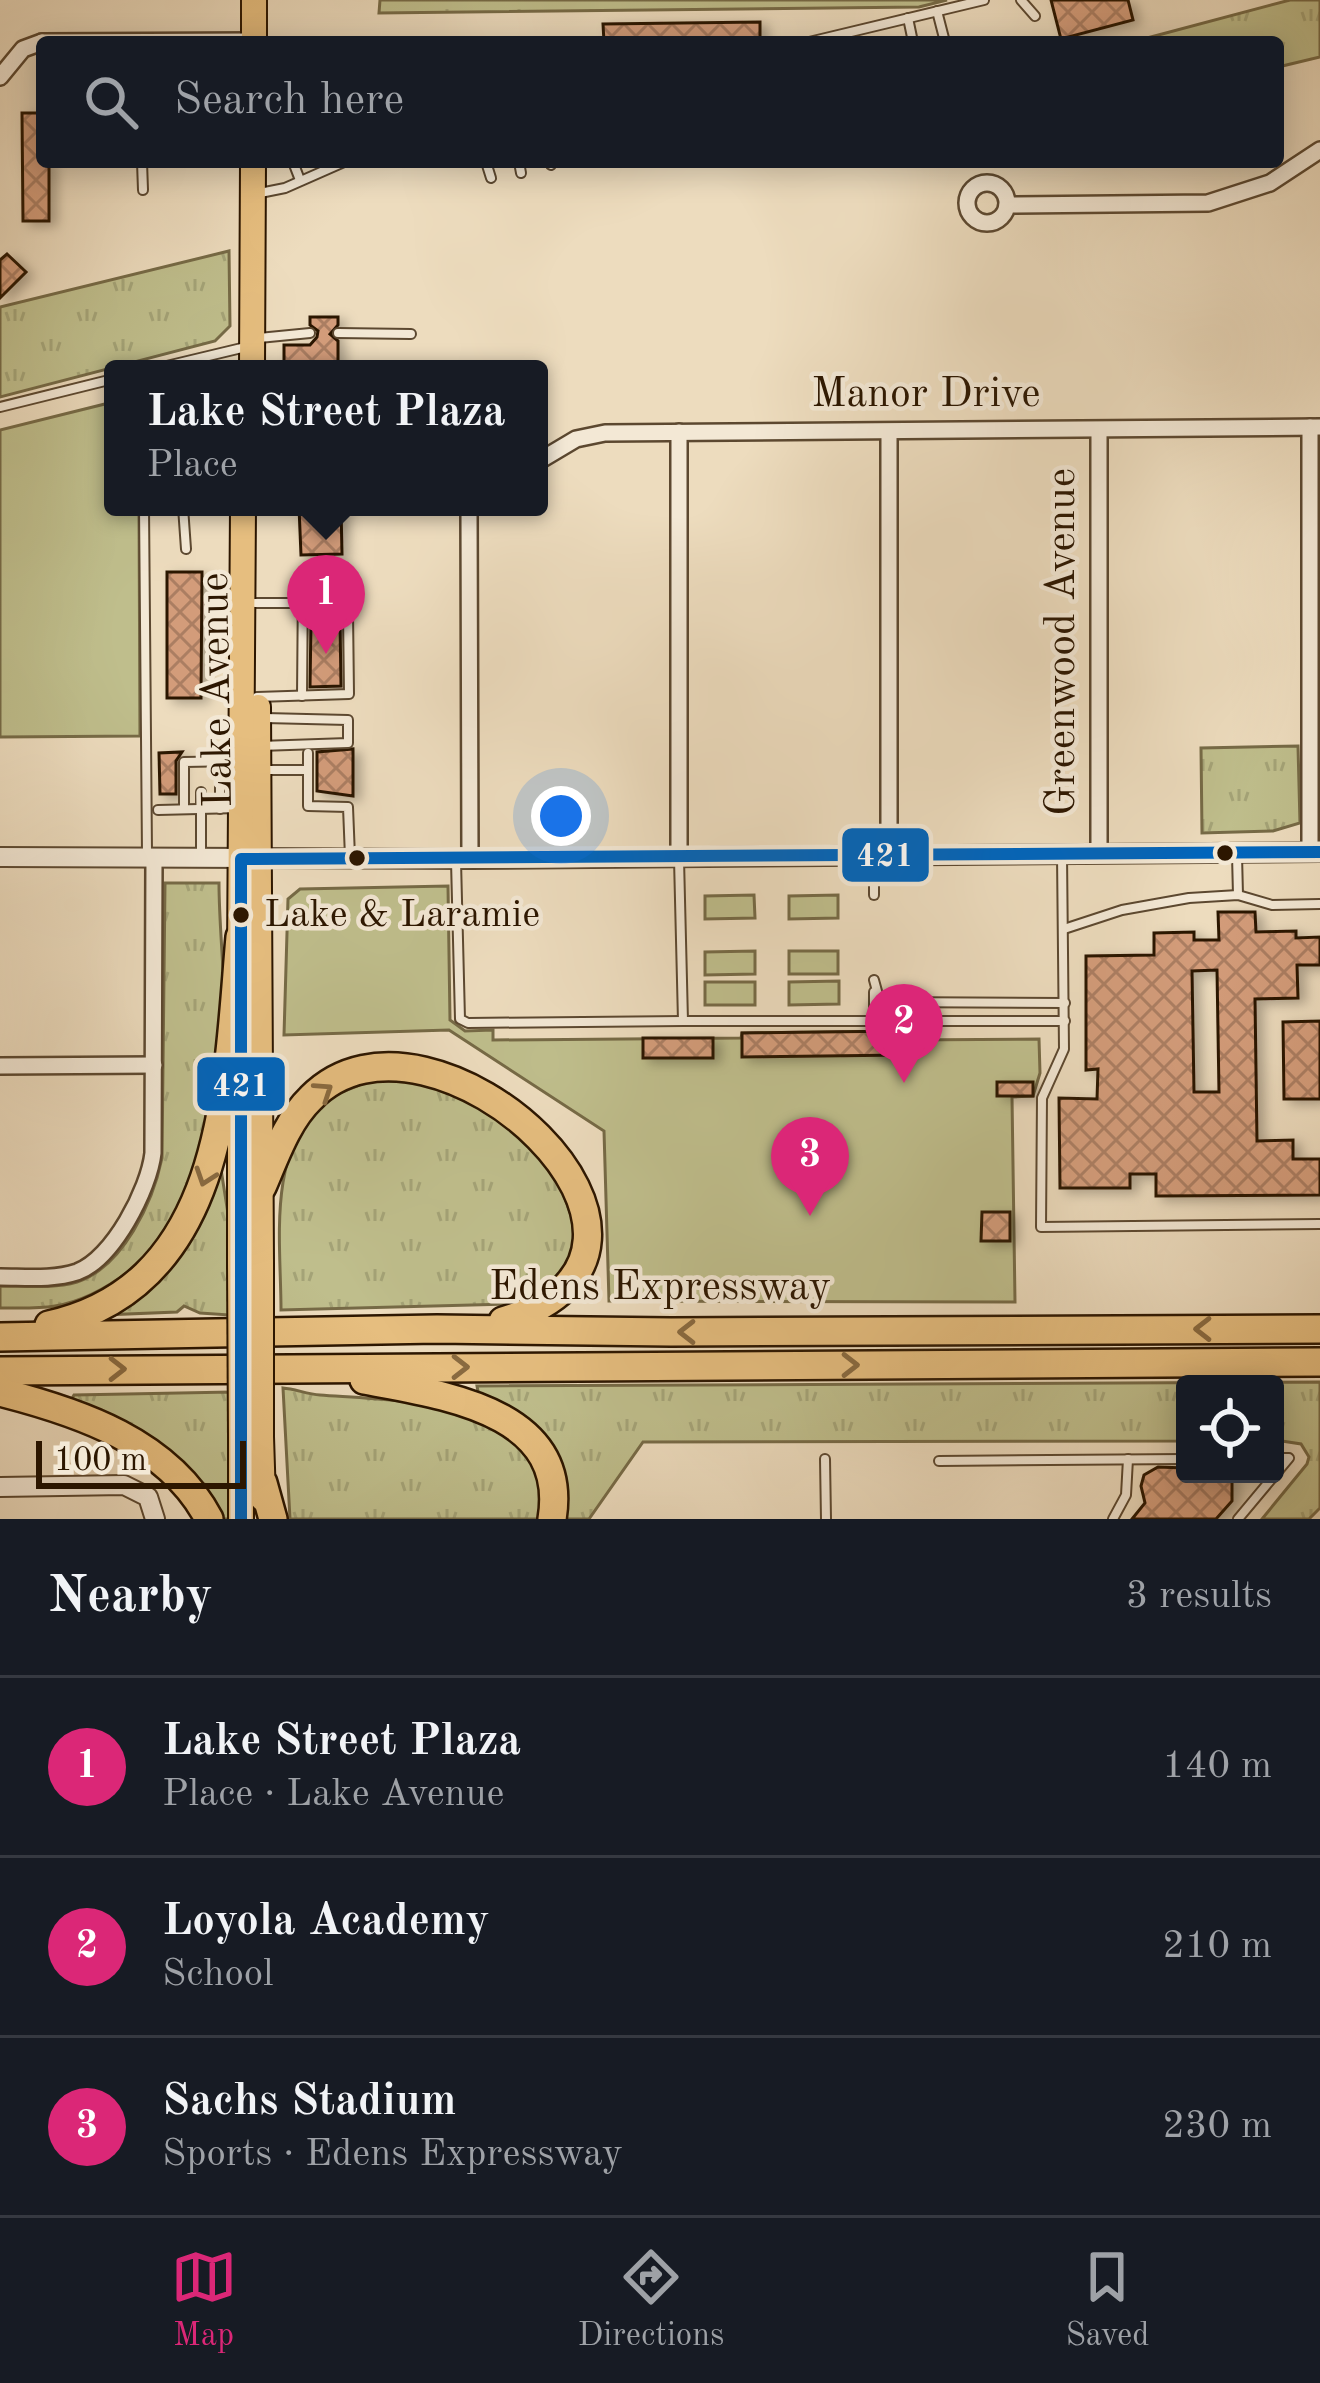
<!DOCTYPE html>
<html lang="en">
<head>
<meta charset="utf-8">
<style>
  :root { --surface:#171b24; --page:#242831; --text:#f1f3f6; --muted:#9ea1a6; --line:#363941; --accent:#db2777 }
  body { margin:0; font-family:"Old Standard TT",serif; background:var(--page); color:var(--text) }
  .controls { position:absolute; right:36px; bottom:36px; display:grid; overflow:hidden; border-radius:12px; box-shadow:0 6px 30px #0003 }
  .controls button { width:108px; height:108px; display:grid; place-items:center; padding:0; border:0; border-bottom:3px solid var(--line); background:var(--surface); color:var(--text); font:60px sans-serif }
  .scale { position:absolute; left:36px; bottom:30px; width:210px; box-sizing:border-box; padding-left:12px; border:6px solid #2c1600; border-top:0; font-size:33px; line-height:42px; white-space:nowrap; color:#2c1600; -webkit-text-stroke:9px #f3e8d5; paint-order:stroke }
  .you { position:absolute; left:561px; top:816px; width:42px; height:42px; margin:-30px; border:9px solid #fff; border-radius:50%; background:#1a73e8; box-shadow:0 0 0 18px #1a73e833 }
  .badge { display:grid; place-items:center; width:78px; height:78px; border-radius:50%; background:var(--accent); color:#fff; font-size:39px; font-weight:700 }
  .pin { position:absolute; translate:-50% -99px; filter:drop-shadow(0 3px 6px #0008) }
  .pin::after { content:''; position:absolute; top:63px; width:42px; height:36px; background:inherit; clip-path:polygon(0 0,100% 0,50% 100%) }
  .popup { position:absolute; left:104px; top:360px; width:444px; height:156px; box-sizing:border-box; display:grid; place-content:center; border-radius:12px; background:var(--surface); filter:drop-shadow(0 3px 9px #0005); font-size:39px; white-space:nowrap; color:var(--muted) }
  .popup b { font-size:45px; color:var(--text) }
  .popup::after { content:''; position:absolute; left:50%; top:100%; margin-left:-24px; border:24px solid transparent; border-top-color:var(--surface) }
  .list { margin:0; padding:0; list-style:none }
  h2 { display:flex; justify-content:space-between; align-items:center; height:156px; margin:0; padding:0 48px; font-size:51px }
  h2 small { font-size:39px; font-weight:400; color:var(--muted) }
  .list li { display:grid; grid-template-columns:78px 1fr auto; gap:36px; align-items:center; box-sizing:border-box; height:180px; padding:0 48px; border-top:3px solid var(--line) }
  .list b { display:block; font-size:45px; white-space:nowrap }
  .list p { margin:0; font-size:39px; white-space:nowrap; color:var(--muted) }
  .list em { font-size:39px; font-style:normal; color:var(--muted) }
  .icon { flex:none; width:66px; height:66px; fill:none; stroke:currentColor; stroke-width:2; stroke-linecap:round; stroke-linejoin:round }
  .map { position:relative; flex:none; width:1320px; height:1519px; overflow:hidden }
  .search { position:absolute; background:var(--surface); box-shadow:0 6px 30px #0003; left:36px; right:36px; top:36px; height:132px; display:flex; align-items:center; gap:30px; box-sizing:border-box; padding:0 42px; border-radius:12px; color:var(--muted); font-size:45px }
  .sheet { height:696px; background:var(--surface) }
  nav { display:flex; justify-content:space-around; align-items:center; box-sizing:border-box; height:168px; border-top:3px solid var(--line); background:var(--surface); font-size:33px; color:var(--muted) }
  nav a { display:grid; justify-items:center; gap:6px }
  nav .on { color:var(--accent) }
  .map>svg:first-child { display:block }
</style>
</head>
<body>
<div class="map">
<svg width="1320" height="1519" viewBox="0 0 1320 1519">
  <defs>
    <pattern id="grass-tufts" width="24" height="20" patternUnits="userSpaceOnUse" patternTransform="scale(3)"><rect width="24" height="20" fill="#bfbe8c"/><path d="M3 7l-1-3M5 7V3M7 7l1-3M15 17l-1-3M17 17v-4M19 17l1-3" fill="none" stroke="#a4a377"/></pattern>
    <pattern id="building-cross-hatch" width="8" height="8" patternUnits="userSpaceOnUse" patternTransform="scale(3)"><rect width="8" height="8" fill="#d39c7a"/><path d="M0 0l8 8M0 8l8-8" fill="none" stroke="#ab7e62"/></pattern>
    <filter id="shadow"><feDropShadow dx="7" dy="4" stdDeviation="6" flood-color="#0004"/></filter>
  </defs>
  <rect width="100%" height="100%" fill="#eddcbe"/>
  <filter id="stains"><feTurbulence type="fractalNoise" baseFrequency=".00167" numOctaves="4"/><feColorMatrix values="0 0 0 0 .2 0 0 0 0 .09 0 0 0 0 .02 0 0 0 .5 -.17"/></filter>
  <radialGradient id="worn" r=".72"><stop offset=".6" stop-color="#630" stop-opacity="0"/><stop offset="1" stop-color="#630" stop-opacity=".3"/></radialGradient>
  <g fill="url(#grass-tufts)" stroke="#766a46" stroke-width="3">
    <polygon points="380,0 947,0 919,7 379,13"/>
    <polygon points="1290,0 1320,0 1320,57 1278,67 1278,42 1132,42"/>
    <polygon points="229,251 230,326 215,341 0,397 0,307"/>
    <polygon points="1298,746 1300,823 1273,831 1202,833 1201,748"/>
    <path d="M 165,883 L 219,883 C 219,935 227,987 223,1039 C 218,1095 208,1159 183,1209 C 161,1253 104,1298 55,1306 C 37,1309 18,1308 0,1308 L 0,1286 C 25,1286 53,1289 77,1282 C 123,1267 153,1202 162,1158 Z"/>
    <path d="M 372,1080 L 425,1083 L 504,1118 L 557,1176 L 578,1235 L 568,1270 L 511,1304 L 281,1310 C 281,1243 267,1154 321,1104 C 333,1093 357,1087 372,1080 Z"/>
    <polygon points="220,1163 229,1220 229,1315 200,1313 184,1306 177,1312 101,1315"/>
    <path d="M 1320,1382 L 1320,1508 L 1309,1519 L 1262,1519 L 1307,1464 L 1309,1457 L 1301,1444 L 1275,1440 L 1275,1384 L 1185,1384 L 1185,1441 L 643,1442 L 589,1519 L 565,1519 C 572,1448 538,1424 479,1397 L 477,1386 Z"/>
    <path d="M 283,1388 C 295,1389 307,1394 320,1395 C 385,1400 508,1399 538,1472 C 544,1485 542,1505 543,1519 L 290,1519 Z"/>
    <polygon points="231,1392 231,1519 220,1519 69,1404 74,1395"/>
  </g>
  <g fill="#bfbe8c" stroke="#766a46" stroke-width="3">
    <polygon points="113,402 113,507 139,507 140,736 0,737 0,430"/>
    <polygon points="448,886 450,1020 465,1031 493,1030 493,1040 741,1038 742,1033 902,1031 903,1040 1039,1039 1040,1073 1033,1096 1012,1097 1015,1302 609,1301 604,1131 449,1030 284,1035 288,899 300,889"/>
    <polygon points="754,895 755,918 705,919 705,896"/>
    <polygon points="838,895 838,918 789,919 789,896"/>
    <polygon points="755,951 755,974 705,975 705,952"/>
    <rect x="789" y="951" width="49" height="23"/>
    <polygon points="839,981 839,1004 789,1005 789,982"/>
    <rect x="705" y="982" width="50" height="23"/>
  </g>
  <g fill="url(#building-cross-hatch)" stroke="#2c1600" stroke-width="3" fill-rule="evenodd" filter="url(#shadow)">
    <polygon points="1051,0 1128,0 1133,20 1061,39"/>
    <polygon points="760,22 760,42 604,42 603,24"/>
    <polygon points="22,113 42,113 42,162 49,162 49,221 23,221"/>
    <polygon points="7,254 26,272 0,298 0,260"/>
    <polygon points="310,317 338,317 338,325 330,334 338,341 338,369 284,369 284,345 310,345 317,337 318,331 310,325"/>
    <polygon points="299,507 341,507 342,554 301,555"/>
    <polygon points="167,572 202,572 201,698 167,698"/>
    <polygon points="340,621 341,686 310,687 311,622"/>
    <polygon points="353,749 353,796 317,791 317,752"/>
    <polygon points="182,752 176,761 176,794 160,794 159,753"/>
    <path d="M 1218,912 L 1255,912 L 1256,932 L 1296,931 L 1296,938 L 1320,937 L 1320,965 L 1297,965 L 1298,998 L 1255,999 L 1257,1141 L 1293,1140 L 1293,1159 L 1320,1159 L 1320,1195 L 1156,1196 L 1156,1174 L 1130,1174 L 1130,1188 L 1060,1188 L 1059,1098 L 1097,1099 L 1098,1069 L 1086,1070 L 1086,956 L 1154,955 L 1154,933 L 1194,932 L 1194,940 L 1219,940 ZM 1217,970 L 1219,1092 L 1194,1092 L 1192,971 Z"/>
    <polygon points="1320,1021 1320,1099 1284,1099 1283,1022"/>
    <polygon points="902,1031 902,1055 742,1057 742,1033"/>
    <rect x="643" y="1038" width="70" height="20"/>
    <rect x="997" y="1082" width="36" height="14"/>
    <polygon points="982,1212 1010,1212 1010,1241 981,1241"/>
    <polygon points="1158,1467 1185,1468 1185,1474 1232,1474 1232,1501 1216,1519 1132,1519 1145,1503 1141,1486 1144,1475"/>
  </g>
  <g fill="none" stroke-linecap="round" stroke-linejoin="round">
    <defs>
      <g id="service">
        <polyline points="1021,0 1035,16"/>
        <polyline points="937,11 945,42"/>
        <polyline points="908,18 913,42"/>
        <polyline points="809,42 984,0"/>
        <polyline points="142,162 143,190"/>
        <polyline points="293,162 300,180"/>
        <polyline points="486,162 491,178"/>
        <polyline points="519,162 521,173"/>
        <polyline points="550,162 551,165"/>
        <polyline points="260,193 285,188 344,162"/>
        <polyline points="338,333 411,334"/>
        <polyline points="259,338 310,333"/>
        <polyline points="154,369 250,346"/>
        <polyline points="0,407 113,379"/>
        <polyline points="144,507 147,853"/>
        <polyline points="183,507 186,549"/>
        <polyline points="255,603 302,603"/>
        <polyline points="302,696 303,582 340,582"/>
        <polyline points="257,697 349,694 348,613 302,614"/>
        <polyline points="260,746 348,743 348,720 265,718"/>
        <polyline points="308,753 308,806 348,807 350,857"/>
        <polyline points="262,770 308,770"/>
        <polyline points="201,792 201,857"/>
        <polyline points="184,809 184,762 240,761"/>
        <polyline points="220,809 220,762"/>
        <polyline points="158,810 239,808"/>
        <polyline points="874,855 874,895"/>
        <polyline points="1062,855 1064,1049 1042,1098 1041,1227 1320,1224"/>
        <polyline points="1237,855 1238,895"/>
        <polyline points="679,859 683,1021 1065,1021"/>
        <polyline points="456,861 460,1019 468,1023 683,1021"/>
        <polyline points="1064,929 1122,910 1189,898 1238,895 1272,905 1320,904"/>
        <polyline points="874,980 880,1002 1065,1003"/>
        <polyline points="874,1022 874,992"/>
        <polyline points="825,1459 826,1519"/>
        <polyline points="939,1461 1185,1459"/>
        <polyline points="1113,1519 1126,1495 1128,1459"/>
        <polyline points="1238,1519 1289,1458 1275,1458"/>
      </g>
      <g id="minor">
        <polyline points="42,42 254,41"/>
        <polyline points="0,77 23,49 42,42"/>
        <circle cx="987" cy="203" r="20"/>
        <polyline points="1007,205 1208,203 1270,183 1320,150"/>
        <polyline points="1310,427 1310,852"/>
        <polyline points="1099,430 1099,853"/>
        <polyline points="679,432 679,855"/>
        <polyline points="889,432 889,855"/>
        <polyline points="539,461 576,439 605,433 1320,427"/>
        <polyline points="469,507 470,859"/>
        <polyline points="0,1066 154,1065"/>
        <path d="M 0,1277 C 25,1277 53,1280 77,1272 C 113,1259 149,1189 153,1153 L 154,857"/>
      </g>
      <g id="tertiary">
        <polyline points="0,857 470,859 1320,852"/>
        <polyline points="0,1487 124,1485 148,1497 155,1519"/>
      </g>
      <g id="primary">
        <polyline points="254,42 254,0"/>
        <polyline points="252,369 253,162"/>
        <polyline points="258,707 261,1263"/>
        <polyline points="240,955 243,507"/>
        <polyline points="240,1043 240,1263"/>
        <polyline points="261,1437 263,1499"/>
        <polyline points="241,1519 241,1437"/>
      </g>
      <g id="motorway">
        <path d="M 262,1187 C 275,1157 287,1121 311,1098 C 431,975 734,1251 503,1321"/>
        <path d="M 49,1325 C 228,1285 227,1083 240,937"/>
        <polyline points="0,1337 437,1329 671,1332 1320,1329"/>
        <polyline points="0,1371 1320,1362"/>
        <path d="M 364,1380 C 442,1395 570,1410 552,1519"/>
        <path d="M 0,1392 C 79,1412 169,1442 209,1519"/>
        <polyline points="263,1483 273,1519"/>
      </g>
    </defs>
    <use href="#service" stroke="#5c4830" stroke-width="12"/>
    <use href="#minor" stroke="#5c4830" stroke-width="20"/>
    <use href="#tertiary" stroke="#5c4830" stroke-width="22"/>
    <use href="#primary" stroke="#2c1600" stroke-width="28"/>
    <use href="#motorway" stroke="#2c1600" stroke-width="32"/>
    <use href="#service" stroke="#f3e8d5" stroke-width="8"/>
    <use href="#minor" stroke="#f3e8d5" stroke-width="15"/>
    <use href="#tertiary" stroke="#f3e8d5" stroke-width="18"/>
    <use href="#primary" stroke="#e6be7f" stroke-width="24"/>
    <use href="#motorway" stroke="#e6be7f" stroke-width="27"/>
    <defs>
      <g id="primary-bridge">
        <polyline points="240,1263 241,1437"/>
        <polyline points="261,1437 261,1263"/>
      </g>
    </defs>
    <use href="#primary-bridge" stroke="#2c1600" stroke-width="28" stroke-linecap="butt"/>
    <use href="#primary-bridge" stroke="#e6be7f" stroke-width="24"/>
    <defs>
      <polyline id="bus-1" points="241,1519 241,859 1320,852"/>
    </defs>
    <use href="#bus-1" stroke="#f3e8d5" stroke-width="21"/>
    <use href="#bus-1" stroke="#0065bd" stroke-width="12"/>
  </g>
  <defs><path id="oneway-chevron" d="M-2-3.5L2.5 0L-2 3.5" fill="none" stroke-width="1.6" stroke-linecap="round" stroke-linejoin="round" transform="scale(3)"/></defs>
  <g stroke="#896a40">
    <use href="#oneway-chevron" transform="translate(324 1091) rotate(-34)"/>
    <use href="#oneway-chevron" transform="translate(205 1177) rotate(109)"/>
    <use href="#oneway-chevron" transform="translate(1203 1329) rotate(180)"/>
    <use href="#oneway-chevron" transform="translate(687 1332) rotate(180)"/>
    <use href="#oneway-chevron" transform="translate(850 1365)"/>
    <use href="#oneway-chevron" transform="translate(460 1367)"/>
    <use href="#oneway-chevron" transform="translate(117 1369)"/>
  </g>
  <g fill="#2c1600" stroke="#f3e8d5" stroke-width="4.5">
    <circle cx="1225" cy="853" r="10"/>
    <circle cx="357" cy="858" r="10"/>
    <circle cx="241" cy="915" r="10"/>
  </g>
  <g text-anchor="middle" dominant-baseline="central" stroke-width="9" stroke-linejoin="round" paint-order="stroke">
    <g font-size="39" fill="#2c1600" stroke="#f3e8d5" text-anchor="start">
      <text x="264" y="915">Lake &amp; Laramie</text>
    </g>
    <g font-size="42" fill="#2c1600" stroke="#f3e8d5">
      <text x="926" y="395">Manor Drive</text>
      <text transform="translate(1063 642) rotate(-90)">Greenwood Avenue</text>
      <text transform="translate(218 690) rotate(-91)">Lake Avenue</text>
      <text x="660" y="1288">Edens Expressway</text>
    </g>
  </g>
  <g stroke="#f3e8d5" stroke-width="4.5">
    <rect x="840" y="826" width="91" height="58" rx="12" fill="#0065bd"/>
    <rect x="195" y="1055" width="92" height="58" rx="12" fill="#0065bd"/>
  </g>
  <g font-size="33" text-anchor="middle" font-weight="bold" fill="#fff">
    <text x="885" y="866">421</text>
    <text x="241" y="1096">421</text>
  </g>
  <rect width="100%" height="100%" filter="url(#stains)"/>
  <rect width="100%" height="100%" fill="url(#worn)"/>
</svg>
<div class="controls">
<button><svg class="icon" aria-label="locate" viewBox="0 0 24 24"><circle cx="12" cy="12" r="6"/><path d="M12 2v4M12 18v4M2 12h4M18 12h4"/></svg></button>
</div>
<div class="scale">100 m</div>
<div class="you"></div>
<div class="pin badge" style="left:326px;top:654px">1</div>
<div class="popup"><b>Lake Street Plaza</b>Place</div>
<div class="pin badge" style="left:904px;top:1083px">2</div>
<div class="pin badge" style="left:810px;top:1216px">3</div>
<div class="search"><svg class="icon" aria-label="search" viewBox="0 0 24 24"><circle cx="10" cy="10" r="6"/><path d="M15 15l6 6"/></svg>Search here</div>
</div>
<section class="sheet">
<h2>Nearby<small>3 results</small></h2>
<ul class="list">
<li><span class="badge">1</span><div><b>Lake Street Plaza</b><p>Place · Lake Avenue</p></div><em>140 m</em></li>
<li><span class="badge">2</span><div><b>Loyola Academy</b><p>School</p></div><em>210 m</em></li>
<li><span class="badge">3</span><div><b>Sachs Stadium</b><p>Sports · Edens Expressway</p></div><em>230 m</em></li>
</ul>
</section>
<nav>
<a class="on"><svg class="icon" aria-label="map" viewBox="0 0 24 24"><path d="M3 6l6-2 6 2 6-2v14l-6 2-6-2-6 2zM9 4v14M15 6v14"/></svg>Map</a>
<a><svg class="icon" aria-label="directions" viewBox="0 0 24 24"><path d="M12 3l9 9-9 9-9-9zM9 14v-3h6M13 9l2 2-2 2"/></svg>Directions</a>
<a><svg class="icon" aria-label="saved" viewBox="0 0 24 24"><path d="M7 4h10v16l-5-4-5 4z"/></svg>Saved</a>
</nav>
</body>
</html>
